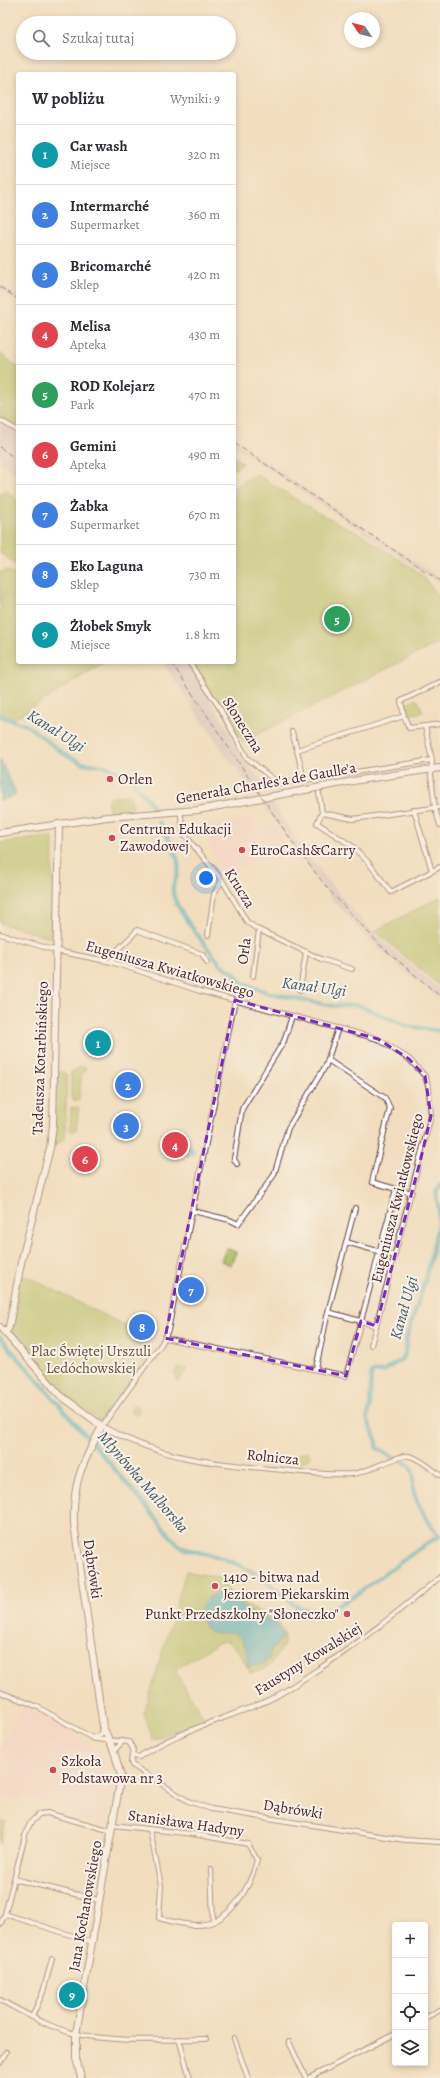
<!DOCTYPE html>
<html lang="pl">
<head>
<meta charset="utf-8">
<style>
  :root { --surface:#fff; --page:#f7f7f7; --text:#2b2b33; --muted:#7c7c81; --line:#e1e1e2; --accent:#ea580c }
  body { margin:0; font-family:Alegreya,serif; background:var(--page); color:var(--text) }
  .controls { position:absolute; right:12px; bottom:12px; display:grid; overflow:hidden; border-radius:4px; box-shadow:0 2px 6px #0003 }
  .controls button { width:36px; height:36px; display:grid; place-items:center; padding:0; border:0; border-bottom:1px solid var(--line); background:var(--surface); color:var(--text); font:20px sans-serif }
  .compass { position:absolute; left:344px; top:12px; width:36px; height:36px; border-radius:50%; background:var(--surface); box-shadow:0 2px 6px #0003; rotate:305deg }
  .you { position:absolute; left:206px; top:878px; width:14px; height:14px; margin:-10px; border:3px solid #fff; border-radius:50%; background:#1a73e8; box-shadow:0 0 0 6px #1a73e833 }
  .badge { display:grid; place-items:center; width:26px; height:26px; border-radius:50%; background:var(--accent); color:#fff; font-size:13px; font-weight:700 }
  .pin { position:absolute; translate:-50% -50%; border:2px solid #fff; box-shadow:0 1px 4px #0006 }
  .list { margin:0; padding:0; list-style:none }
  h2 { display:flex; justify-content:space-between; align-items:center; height:52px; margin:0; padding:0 16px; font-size:17px }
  h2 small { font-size:13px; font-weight:400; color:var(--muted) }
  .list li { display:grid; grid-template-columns:26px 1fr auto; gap:12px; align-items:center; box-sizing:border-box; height:60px; padding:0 16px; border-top:1px solid var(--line) }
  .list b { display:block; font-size:15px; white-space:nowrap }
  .list p { margin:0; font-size:13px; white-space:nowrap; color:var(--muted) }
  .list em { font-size:13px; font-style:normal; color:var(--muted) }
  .icon { flex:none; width:22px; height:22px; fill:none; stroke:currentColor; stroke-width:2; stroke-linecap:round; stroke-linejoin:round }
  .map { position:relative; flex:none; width:440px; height:2078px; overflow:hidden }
  .search { position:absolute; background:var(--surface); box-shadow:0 2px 6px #0003; left:16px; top:16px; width:220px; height:44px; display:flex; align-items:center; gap:10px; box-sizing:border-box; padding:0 14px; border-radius:22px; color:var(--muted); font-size:15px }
  .panel { position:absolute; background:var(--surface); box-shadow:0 2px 6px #0003; left:16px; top:72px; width:220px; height:592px; border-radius:4px }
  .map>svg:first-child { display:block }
</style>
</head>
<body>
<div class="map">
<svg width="440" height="2078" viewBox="0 0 440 2078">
  <rect width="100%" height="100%" fill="#f7f3e8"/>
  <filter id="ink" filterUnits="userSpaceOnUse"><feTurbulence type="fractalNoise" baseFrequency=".025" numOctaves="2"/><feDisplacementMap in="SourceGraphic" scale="8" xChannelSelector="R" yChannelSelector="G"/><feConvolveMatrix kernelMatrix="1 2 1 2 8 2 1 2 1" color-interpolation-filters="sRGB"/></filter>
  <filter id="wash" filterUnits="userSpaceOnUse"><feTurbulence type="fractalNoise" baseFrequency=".012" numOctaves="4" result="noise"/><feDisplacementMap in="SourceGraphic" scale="16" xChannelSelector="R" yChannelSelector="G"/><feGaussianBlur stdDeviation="0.9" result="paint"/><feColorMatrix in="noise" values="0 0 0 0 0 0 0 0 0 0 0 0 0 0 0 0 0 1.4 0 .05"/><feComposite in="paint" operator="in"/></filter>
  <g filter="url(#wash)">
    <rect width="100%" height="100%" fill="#f2debf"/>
    <g fill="#f7d0cd">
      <polygon points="251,819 260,830 271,820 287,843 224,877 200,825"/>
      <polygon points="25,1706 63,1724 108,1760 105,1780 112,1782 111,1787 114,1789 107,1824 101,1824 73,1816 71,1810 20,1796 19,1802 0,1792 0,1745"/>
    </g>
    <g fill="#d2bec3">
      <polygon points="0,284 18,296 18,302 0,290"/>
      <polygon points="0,421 18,433 18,476 0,462"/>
      <polygon points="234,441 428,570 440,578 440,584 234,446"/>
      <polygon points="162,662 187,662 228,729 237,748 265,786 263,788 266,793 258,795 254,793 236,767 234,767"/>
      <polygon points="271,801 307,854 352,910 386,944 440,989 440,999 409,975 363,934 330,897 264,807 264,803"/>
    </g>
    <g fill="#acbe62" stroke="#7b6e46">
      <polygon points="0,353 18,367 18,429 0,418"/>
      <polygon points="234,457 243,463 234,470"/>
      <polygon points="256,474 318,513 362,535 421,574 440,597 440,642 243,742 191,662 234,662 234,487"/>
      <polygon points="6,489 18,501 18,566 0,553 0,494"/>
      <polygon points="6,570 18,576 18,662 105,662 14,719 0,714 0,571 2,573"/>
      <polygon points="415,699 418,701 423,712 409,715 405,704"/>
      <polygon points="127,794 131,798 133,806 131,810 110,812 107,802 109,798"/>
      <polygon points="53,836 52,935 50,938 0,923 0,843"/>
      <polygon points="440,897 440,986 375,931"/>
      <polygon points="89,1048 109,1052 110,1055 87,1053 86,1049"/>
      <polygon points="80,1067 86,1067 85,1072 82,1072 79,1100 75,1102 71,1098 71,1072"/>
      <polygon points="59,1072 63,1072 67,1075 65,1138 55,1146 53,1144 57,1076"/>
      <polygon points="71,1107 79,1108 76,1130 73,1132 70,1130"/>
      <polygon points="226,1248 236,1252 231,1265 221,1261"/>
      <polygon points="24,1277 28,1277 130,1328 138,1342 153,1352 102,1420 98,1420 62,1394 11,1335 20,1278"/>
      <polygon points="178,1368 188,1369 178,1382 174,1372"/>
      <circle cx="135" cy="1410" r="4.5"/>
      <polygon points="308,1451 310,1459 301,1462 295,1455"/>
      <polygon points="186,1571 220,1578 231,1594 251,1608 269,1616 278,1623 284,1631 284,1645 270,1665 264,1670 250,1673 240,1653 228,1641 220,1642 177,1668 176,1673 205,1719 153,1740 144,1714"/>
      <polygon points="0,1821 6,1822 0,1844"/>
    </g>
    <g fill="#40acbf" stroke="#456675">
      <polygon points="0,759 15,790 16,795 0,801"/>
      <circle cx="189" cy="1151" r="5.5"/>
      <path d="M 224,1589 L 253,1614 L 264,1616 L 280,1629 L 283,1637 L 271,1650 L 269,1659 L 264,1664 L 248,1667 C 247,1657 247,1645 240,1637 C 231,1627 221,1636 211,1632 C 200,1627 198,1608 206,1600 C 211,1595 218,1592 224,1589 Z"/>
    </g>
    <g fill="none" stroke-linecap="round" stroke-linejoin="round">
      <g stroke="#40acbf" stroke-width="4.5">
        <polyline points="0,716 28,726 64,754 82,763 106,766 121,773 129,773 134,783 152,805"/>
        <path d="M 159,822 C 165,833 173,846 177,858 C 181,869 176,877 173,887 C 170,900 192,928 200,938"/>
        <polyline points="201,940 221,965 233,972 241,982 269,993 333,1006 358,1005 407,1026 440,1031"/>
        <polyline points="0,1337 97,1448 178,1545 186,1549 219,1557 237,1564 260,1576 297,1607 317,1612 330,1609 353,1597 427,1543 440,1536"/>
        <polyline points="392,1457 377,1448 377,1442 367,1418 370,1407 371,1375 373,1372 384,1371 402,1359 405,1354 407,1336 426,1278 438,1225 439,1210 436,1193 440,1185"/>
        <path d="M 403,1462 L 410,1466 L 414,1476 C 408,1496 428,1519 438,1536"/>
      </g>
    </g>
  </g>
  <g filter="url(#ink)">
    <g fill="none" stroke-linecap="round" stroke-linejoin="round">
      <defs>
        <g id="street">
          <polyline points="0,420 18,431"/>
          <polyline points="189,662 219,707 247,758 279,784 432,760"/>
          <polyline points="404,716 401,701 440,682"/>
          <polyline points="425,726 440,724"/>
          <polyline points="292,732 297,750"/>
          <polyline points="304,780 297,750 404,716 409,728 425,726 432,760 431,775 435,808 440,825"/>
          <polyline points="319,793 322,813 317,823 352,846 368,862 391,892 440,867"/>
          <polyline points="414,810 432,871"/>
          <polyline points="180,811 184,834 222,880 247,922 257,929 321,959 352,969"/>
          <polyline points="322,813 353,819 440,807"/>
          <polyline points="0,934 57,951 111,962 200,991 378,1039 409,1059 425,1076 429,1088 431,1116 371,1345"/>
          <polyline points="208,935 214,894 222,880"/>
          <path d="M 111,962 C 116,947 128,942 137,930 L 202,954 L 207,962"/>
          <polyline points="253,976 259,930"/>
          <polyline points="300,990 306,952"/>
          <path d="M 235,1000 L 168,1330 L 162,1343 L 102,1426 C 157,1458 209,1463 271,1469 C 297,1471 325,1476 352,1474 C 370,1472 398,1454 409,1456 C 420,1458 431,1469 440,1475"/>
          <polyline points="328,1060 385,1098 390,1108 372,1182 396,1189 361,1321 328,1312 355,1208"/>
          <polyline points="237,1164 234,1159 242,1109 284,1041 292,1016"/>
          <polyline points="396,1189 412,1193"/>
          <polyline points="193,1211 230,1220 238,1224 274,1175 288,1128 326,1065 338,1028"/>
          <polyline points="346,1242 395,1256"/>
          <polyline points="165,1338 346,1376 361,1321 376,1326"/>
          <polyline points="316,1368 328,1312"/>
          <polyline points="0,1692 36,1706 94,1739 129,1742 133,1749 131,1762 132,1765 188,1801 211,1809 405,1840 440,1842"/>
          <polyline points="92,1738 101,1735 103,1728"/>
          <polyline points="114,1751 123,1741"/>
          <path d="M 133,1756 L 139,1757 C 177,1731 223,1720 264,1702 C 281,1695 296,1684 311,1674 C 357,1645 398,1612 440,1577"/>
          <path d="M 113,1825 L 193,1834 L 248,1844 L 257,1860 C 250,1888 229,1926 195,1925 C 183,1925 170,1921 159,1918 L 161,1886 L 150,1830"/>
          <polyline points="211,1869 213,1921"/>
          <polyline points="14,1879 99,1900"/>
          <polyline points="5,1914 92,1942"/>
          <polyline points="0,1925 5,1914 26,1832 31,1822 39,1814 47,1813 112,1831"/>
          <path d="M 0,2000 C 23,2012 46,2026 72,2033 C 114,2043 163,2039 206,2039"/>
          <polyline points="32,2017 43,1992 52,1959"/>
          <polyline points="425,2018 440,2010"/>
          <polyline points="234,2038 248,2078"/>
          <polyline points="179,2039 190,2078"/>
          <polyline points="289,2042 306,2078"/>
          <polyline points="0,2063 6,2052"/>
          <polyline points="309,2078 395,2034"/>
        </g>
        <g id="secondary">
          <polyline points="0,833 107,817 198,810 359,780 440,768"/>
          <path d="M 0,1327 L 60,1395 L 102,1426 C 83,1463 72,1481 74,1524 L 103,1727 L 114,1751 L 121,1776 L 76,2034 L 76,2058 L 81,2078"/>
          <polyline points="5,1333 9,1327 21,1263 50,1148 53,1125 59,824"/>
        </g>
      </defs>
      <use href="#street" stroke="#633c41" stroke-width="6"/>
      <use href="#secondary" stroke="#633c41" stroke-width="8"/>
      <use href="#street" stroke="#fff" stroke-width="4"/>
      <use href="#secondary" stroke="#fff" stroke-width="6"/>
      <g stroke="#4a1f2b" stroke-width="1" stroke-dasharray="6 3" stroke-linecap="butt">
        <polyline points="0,287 18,299"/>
        <polyline points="234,443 440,581"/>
        <polyline points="0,447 18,461"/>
        <polyline points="171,662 293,843 327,888 382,947 440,996"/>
      </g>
    </g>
  </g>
  <path d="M0 0H440V2078H0ZM 235,1000 L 378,1039 L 409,1059 L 425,1076 L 431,1116 L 420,1162 L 376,1326 L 361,1321 L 346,1376 L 165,1338 Z" fill="#f2debf" fill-opacity=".55" fill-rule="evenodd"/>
  <path fill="none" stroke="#7b2cbf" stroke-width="3" stroke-dasharray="8 5" stroke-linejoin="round" d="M 235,1000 L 378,1039 L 409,1059 L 425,1076 L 431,1116 L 420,1162 L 376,1326 L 361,1321 L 346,1376 L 165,1338 Z"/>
  <g fill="#d1495b" stroke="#f7f3e8" stroke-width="1.5">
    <circle cx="110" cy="779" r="4"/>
    <circle cx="112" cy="838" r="4"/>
    <circle cx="242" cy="850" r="4"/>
    <circle cx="215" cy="1586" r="4"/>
    <circle cx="347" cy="1614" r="4"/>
    <circle cx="53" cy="1770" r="4"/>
  </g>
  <g text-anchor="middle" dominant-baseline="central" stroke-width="4" stroke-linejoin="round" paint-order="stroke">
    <g font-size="15" fill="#4a1f2b" stroke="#f7f3e8">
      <text transform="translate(243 725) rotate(58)">Słoneczna</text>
      <text transform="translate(266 783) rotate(-10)">Generała Charles'a de Gaulle'a</text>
      <text transform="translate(240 888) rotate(58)">Krucza</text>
      <text transform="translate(244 951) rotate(-82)">Orla</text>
      <text transform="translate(170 969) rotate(16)">Eugeniusza Kwiatkowskiego</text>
      <text transform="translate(40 1058) rotate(-88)">Tadeusza Kotarbińskiego</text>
      <text transform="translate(397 1198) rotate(-76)">Eugeniusza Kwiatkowskiego</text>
      <text transform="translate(273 1457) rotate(6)">Rolnicza</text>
      <text transform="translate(93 1569) rotate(82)">Dąbrówki</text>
      <text transform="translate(308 1659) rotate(-32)">Faustyny Kowalskiej</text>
      <text transform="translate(293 1809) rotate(9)">Dąbrówki</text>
      <text transform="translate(186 1823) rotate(8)">Stanisława Hadyny</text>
      <text transform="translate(85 1906) rotate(-80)">Jana Kochanowskiego</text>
    </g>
    <g font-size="15" fill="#4a1f2b" stroke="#f7f3e8" text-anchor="start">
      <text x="118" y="779">Orlen</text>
      <text x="120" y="829">Centrum Edukacji<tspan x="120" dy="17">Zawodowej</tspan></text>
      <text x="250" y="850">EuroCash&amp;Carry</text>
      <text x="223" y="1577">1410 - bitwa nad<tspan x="223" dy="17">Jeziorem Piekarskim</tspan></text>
      <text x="339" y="1614" text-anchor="end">Punkt Przedszkolny "Słoneczko"</text>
      <text x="61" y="1761">Szkoła<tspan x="61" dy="17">Podstawowa nr 3</tspan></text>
    </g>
    <g font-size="15" fill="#674f3c" stroke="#f7f3e8">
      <text x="91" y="1351">Plac Świętej Urszuli<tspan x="91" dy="17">Ledóchowskiej</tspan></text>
    </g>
    <g font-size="16" font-style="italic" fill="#465766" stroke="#f7f3e8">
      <text transform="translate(56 731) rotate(32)">Kanał Ulgi</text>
      <text transform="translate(314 987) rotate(8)">Kanał Ulgi</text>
      <text transform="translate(404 1308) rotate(-74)">Kanał Ulgi</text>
      <text transform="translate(143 1482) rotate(49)">Młynówka Malborska</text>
    </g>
  </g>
</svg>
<div class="controls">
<button>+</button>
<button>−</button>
<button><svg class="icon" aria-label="locate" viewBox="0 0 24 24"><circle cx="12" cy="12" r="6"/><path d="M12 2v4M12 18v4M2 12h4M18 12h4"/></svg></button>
<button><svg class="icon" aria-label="layers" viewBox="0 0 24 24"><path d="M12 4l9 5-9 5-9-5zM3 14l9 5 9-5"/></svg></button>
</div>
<svg class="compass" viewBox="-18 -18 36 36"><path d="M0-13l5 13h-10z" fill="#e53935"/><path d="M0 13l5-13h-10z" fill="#7c7c81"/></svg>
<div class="you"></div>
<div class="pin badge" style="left:98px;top:1043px;background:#0f9aa8">1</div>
<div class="pin badge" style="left:128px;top:1085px;background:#3f7fe0">2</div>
<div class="pin badge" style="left:126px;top:1126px;background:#3f7fe0">3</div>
<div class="pin badge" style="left:175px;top:1145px;background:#e0444e">4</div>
<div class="pin badge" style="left:337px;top:619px;background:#2e9e5b">5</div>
<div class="pin badge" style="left:85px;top:1159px;background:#e0444e">6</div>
<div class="pin badge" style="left:191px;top:1290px;background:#3f7fe0">7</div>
<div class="pin badge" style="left:142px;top:1327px;background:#3f7fe0">8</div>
<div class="pin badge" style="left:72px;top:1995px;background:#0f9aa8">9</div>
<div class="search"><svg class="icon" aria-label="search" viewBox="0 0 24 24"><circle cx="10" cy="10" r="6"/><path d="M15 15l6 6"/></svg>Szukaj tutaj</div>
<section class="panel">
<h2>W pobliżu<small>Wyniki: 9</small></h2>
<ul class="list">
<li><span class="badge" style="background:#0f9aa8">1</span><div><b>Car wash</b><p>Miejsce</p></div><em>320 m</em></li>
<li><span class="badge" style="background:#3f7fe0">2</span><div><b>Intermarché</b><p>Supermarket</p></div><em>360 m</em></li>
<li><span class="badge" style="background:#3f7fe0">3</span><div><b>Bricomarché</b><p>Sklep</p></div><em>420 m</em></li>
<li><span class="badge" style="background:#e0444e">4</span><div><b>Melisa</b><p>Apteka</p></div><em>430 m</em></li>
<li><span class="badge" style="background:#2e9e5b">5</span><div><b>ROD Kolejarz</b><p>Park</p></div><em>470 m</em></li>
<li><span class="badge" style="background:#e0444e">6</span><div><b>Gemini</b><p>Apteka</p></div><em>490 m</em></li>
<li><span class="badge" style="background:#3f7fe0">7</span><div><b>Żabka</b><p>Supermarket</p></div><em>670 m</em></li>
<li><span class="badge" style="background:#3f7fe0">8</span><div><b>Eko Laguna</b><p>Sklep</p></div><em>730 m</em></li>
<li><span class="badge" style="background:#0f9aa8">9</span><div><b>Żłobek Smyk</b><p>Miejsce</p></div><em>1.8 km</em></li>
</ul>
</section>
</div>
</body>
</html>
